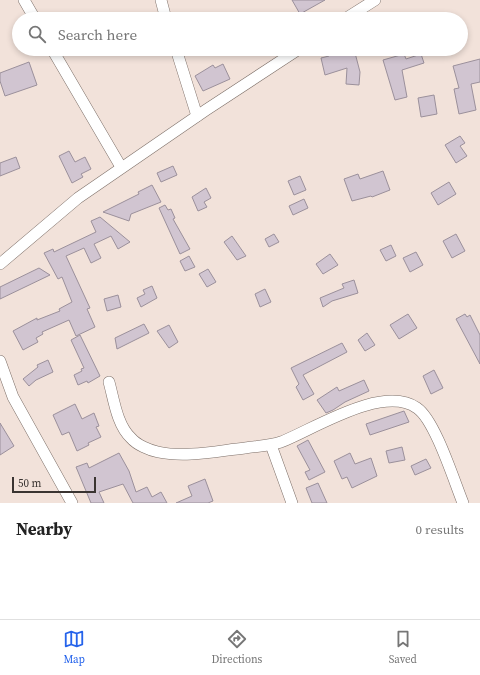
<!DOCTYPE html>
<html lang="en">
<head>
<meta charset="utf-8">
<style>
  :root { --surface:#fff; --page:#f6f6f6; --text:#222; --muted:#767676; --line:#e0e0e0; --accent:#2563eb }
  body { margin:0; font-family:"Source Serif 4",serif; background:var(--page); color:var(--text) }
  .scale { position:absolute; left:12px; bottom:10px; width:84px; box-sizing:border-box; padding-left:4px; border:2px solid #3a3431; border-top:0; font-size:11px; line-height:14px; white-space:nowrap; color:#3a3431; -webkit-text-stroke:3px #f2e2da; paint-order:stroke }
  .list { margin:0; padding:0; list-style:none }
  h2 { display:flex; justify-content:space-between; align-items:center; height:52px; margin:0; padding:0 16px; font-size:17px }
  h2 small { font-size:13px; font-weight:400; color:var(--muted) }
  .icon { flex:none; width:22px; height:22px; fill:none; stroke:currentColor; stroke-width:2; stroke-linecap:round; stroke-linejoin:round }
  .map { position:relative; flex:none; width:480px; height:503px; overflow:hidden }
  .search { position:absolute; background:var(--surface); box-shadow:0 2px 6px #0003; left:12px; right:12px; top:12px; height:44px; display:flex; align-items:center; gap:10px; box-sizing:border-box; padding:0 14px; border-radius:22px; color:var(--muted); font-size:15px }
  .sheet { height:116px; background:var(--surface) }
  nav { display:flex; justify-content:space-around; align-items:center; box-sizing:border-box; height:56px; border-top:1px solid var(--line); background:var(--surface); font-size:11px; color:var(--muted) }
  nav a { display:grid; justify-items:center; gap:2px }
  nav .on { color:var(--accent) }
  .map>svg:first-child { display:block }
</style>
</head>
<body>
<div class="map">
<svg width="480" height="503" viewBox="0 0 480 503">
  <rect width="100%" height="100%" fill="#f2e2da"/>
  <g fill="#d1c5d1" stroke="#9b909b">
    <polygon points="292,0 325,0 300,14"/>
    <polygon points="336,49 340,49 341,53 354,49 360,72 359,85 346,84 347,68 325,75 321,58 329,56 328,51"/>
    <polygon points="404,54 406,59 421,54 424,63 402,70 407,97 395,100 383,60"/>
    <polygon points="480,59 480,82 471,84 476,110 459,114 454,89 459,88 453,66"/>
    <polygon points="29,62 37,85 5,96 0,81 0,73"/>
    <polygon points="223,64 230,79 203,91 195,76 213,65 215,68"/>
    <polygon points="434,95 437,114 421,117 418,98"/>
    <polygon points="460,136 465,143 460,146 467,156 456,163 445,145"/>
    <polygon points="69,151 75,162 85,157 91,169 81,174 83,177 72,183 59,156"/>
    <polygon points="16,157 20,168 0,176 0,163"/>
    <polygon points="173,166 177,175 161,182 157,173"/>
    <polygon points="383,171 390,190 372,197 371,196 352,201 344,179 358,174 360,179"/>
    <polygon points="300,176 306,190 294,195 288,181"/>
    <polygon points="449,182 456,194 438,205 431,193"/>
    <polygon points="152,185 161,202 131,214 129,221 103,212 139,194 138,192"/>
    <polygon points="206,188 211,198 204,202 207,207 198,211 192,197"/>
    <polygon points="304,199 308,208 293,215 289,206"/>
    <polygon points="165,205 168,210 171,209 175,218 173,219 190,249 180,254 159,208"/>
    <polygon points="100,217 130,242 118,249 111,236 94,244 101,258 91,263 84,248 66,256 90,308 87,309 95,327 76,336 69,320 42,332 43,334 36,338 38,342 23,350 13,331 37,318 37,320 60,311 59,309 72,302 62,277 58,279 44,253 53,249 54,252 96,232 91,221"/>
    <polygon points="274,234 279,242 269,247 265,239"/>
    <polygon points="456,234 465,251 452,258 443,241"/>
    <polygon points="232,236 246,256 237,260 224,242"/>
    <polygon points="391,245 396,256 386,261 380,250"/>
    <polygon points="416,252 423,265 410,272 403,258"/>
    <polygon points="330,254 338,265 323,274 316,264"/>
    <polygon points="189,256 195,267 185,271 180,261"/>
    <polygon points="39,268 50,275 0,299 0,287"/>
    <polygon points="208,269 216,282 207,287 199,274"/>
    <polygon points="354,280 358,293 332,301 323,307 320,298 344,288 342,284"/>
    <polygon points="152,286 157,298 141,307 137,298 145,294 143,290"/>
    <polygon points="265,289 271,302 260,307 255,294"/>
    <polygon points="118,295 121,307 107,311 104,299"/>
    <polygon points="408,314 417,328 399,339 390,325"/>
    <polygon points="465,314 467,317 470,315 480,335 480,364 456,319"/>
    <polygon points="144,324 149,333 117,349 115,338"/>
    <polygon points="169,325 178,342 169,348 157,331"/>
    <polygon points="367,333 375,345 365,351 358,340"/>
    <polygon points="80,335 100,376 88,383 87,381 78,385 74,375 82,371 81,369 84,368 71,340"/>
    <polygon points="342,343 347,352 303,375 314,394 303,400 296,387 299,384 291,368"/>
    <polygon points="48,360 53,372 36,380 29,386 23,379 38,367 37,365"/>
    <polygon points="434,370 443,388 431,394 423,376"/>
    <polygon points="364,380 369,391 345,402 333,410 326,413 317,400 337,387 339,391"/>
    <polygon points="75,404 82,419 94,413 99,426 96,427 101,437 88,443 89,445 77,451 69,432 62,435 53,415"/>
    <polygon points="404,411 409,422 370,435 366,424"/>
    <polygon points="0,423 14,446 0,455"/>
    <polygon points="308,440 325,472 309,480 305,472 310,470 297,446"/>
    <polygon points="402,447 405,460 389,463 386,451"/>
    <polygon points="119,453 129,471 136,492 147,487 152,497 161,492 167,503 133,503 123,484 99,492 104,503 91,503 76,467 87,463 89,468"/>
    <polygon points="350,453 355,464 371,458 377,476 352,488 347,477 342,479 334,461"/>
    <polygon points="426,459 431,468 415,475 411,466"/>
    <polygon points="205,479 213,501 208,503 176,503 192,496 188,486"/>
    <polygon points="318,483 327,503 312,503 306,488"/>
  </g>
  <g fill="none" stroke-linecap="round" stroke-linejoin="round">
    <defs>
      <g id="minor">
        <polyline points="24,0 35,19"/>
        <polyline points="161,0 166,19"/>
        <polyline points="345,19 375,0"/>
        <polyline points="52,49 121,167"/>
        <polyline points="176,49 197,116"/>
        <polyline points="0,264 78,198 206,110 299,49"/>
        <polyline points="0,361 13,397 72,503"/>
        <path d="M 109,382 C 114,400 117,425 131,438 C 137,445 149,450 158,452 C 186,458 217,451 245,448 C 257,446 269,446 281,442 C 314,429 383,384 417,408 C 435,420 454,481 463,503"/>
        <polyline points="271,445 292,503"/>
      </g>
    </defs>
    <use href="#minor" stroke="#7e7069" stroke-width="12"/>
    <use href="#minor" stroke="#fff" stroke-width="11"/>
  </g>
</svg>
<div class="scale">50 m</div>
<div class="search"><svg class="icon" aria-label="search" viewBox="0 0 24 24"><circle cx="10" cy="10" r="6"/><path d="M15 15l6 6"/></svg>Search here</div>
</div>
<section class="sheet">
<h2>Nearby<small>0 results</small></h2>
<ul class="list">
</ul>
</section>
<nav>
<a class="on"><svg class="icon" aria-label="map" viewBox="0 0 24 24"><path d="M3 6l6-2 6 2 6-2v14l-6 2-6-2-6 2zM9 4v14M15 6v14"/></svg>Map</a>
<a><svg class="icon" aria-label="directions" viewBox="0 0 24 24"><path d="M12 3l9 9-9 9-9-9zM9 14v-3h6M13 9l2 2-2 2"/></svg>Directions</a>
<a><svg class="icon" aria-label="saved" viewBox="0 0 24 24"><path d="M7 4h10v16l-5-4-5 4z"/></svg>Saved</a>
</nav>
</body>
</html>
